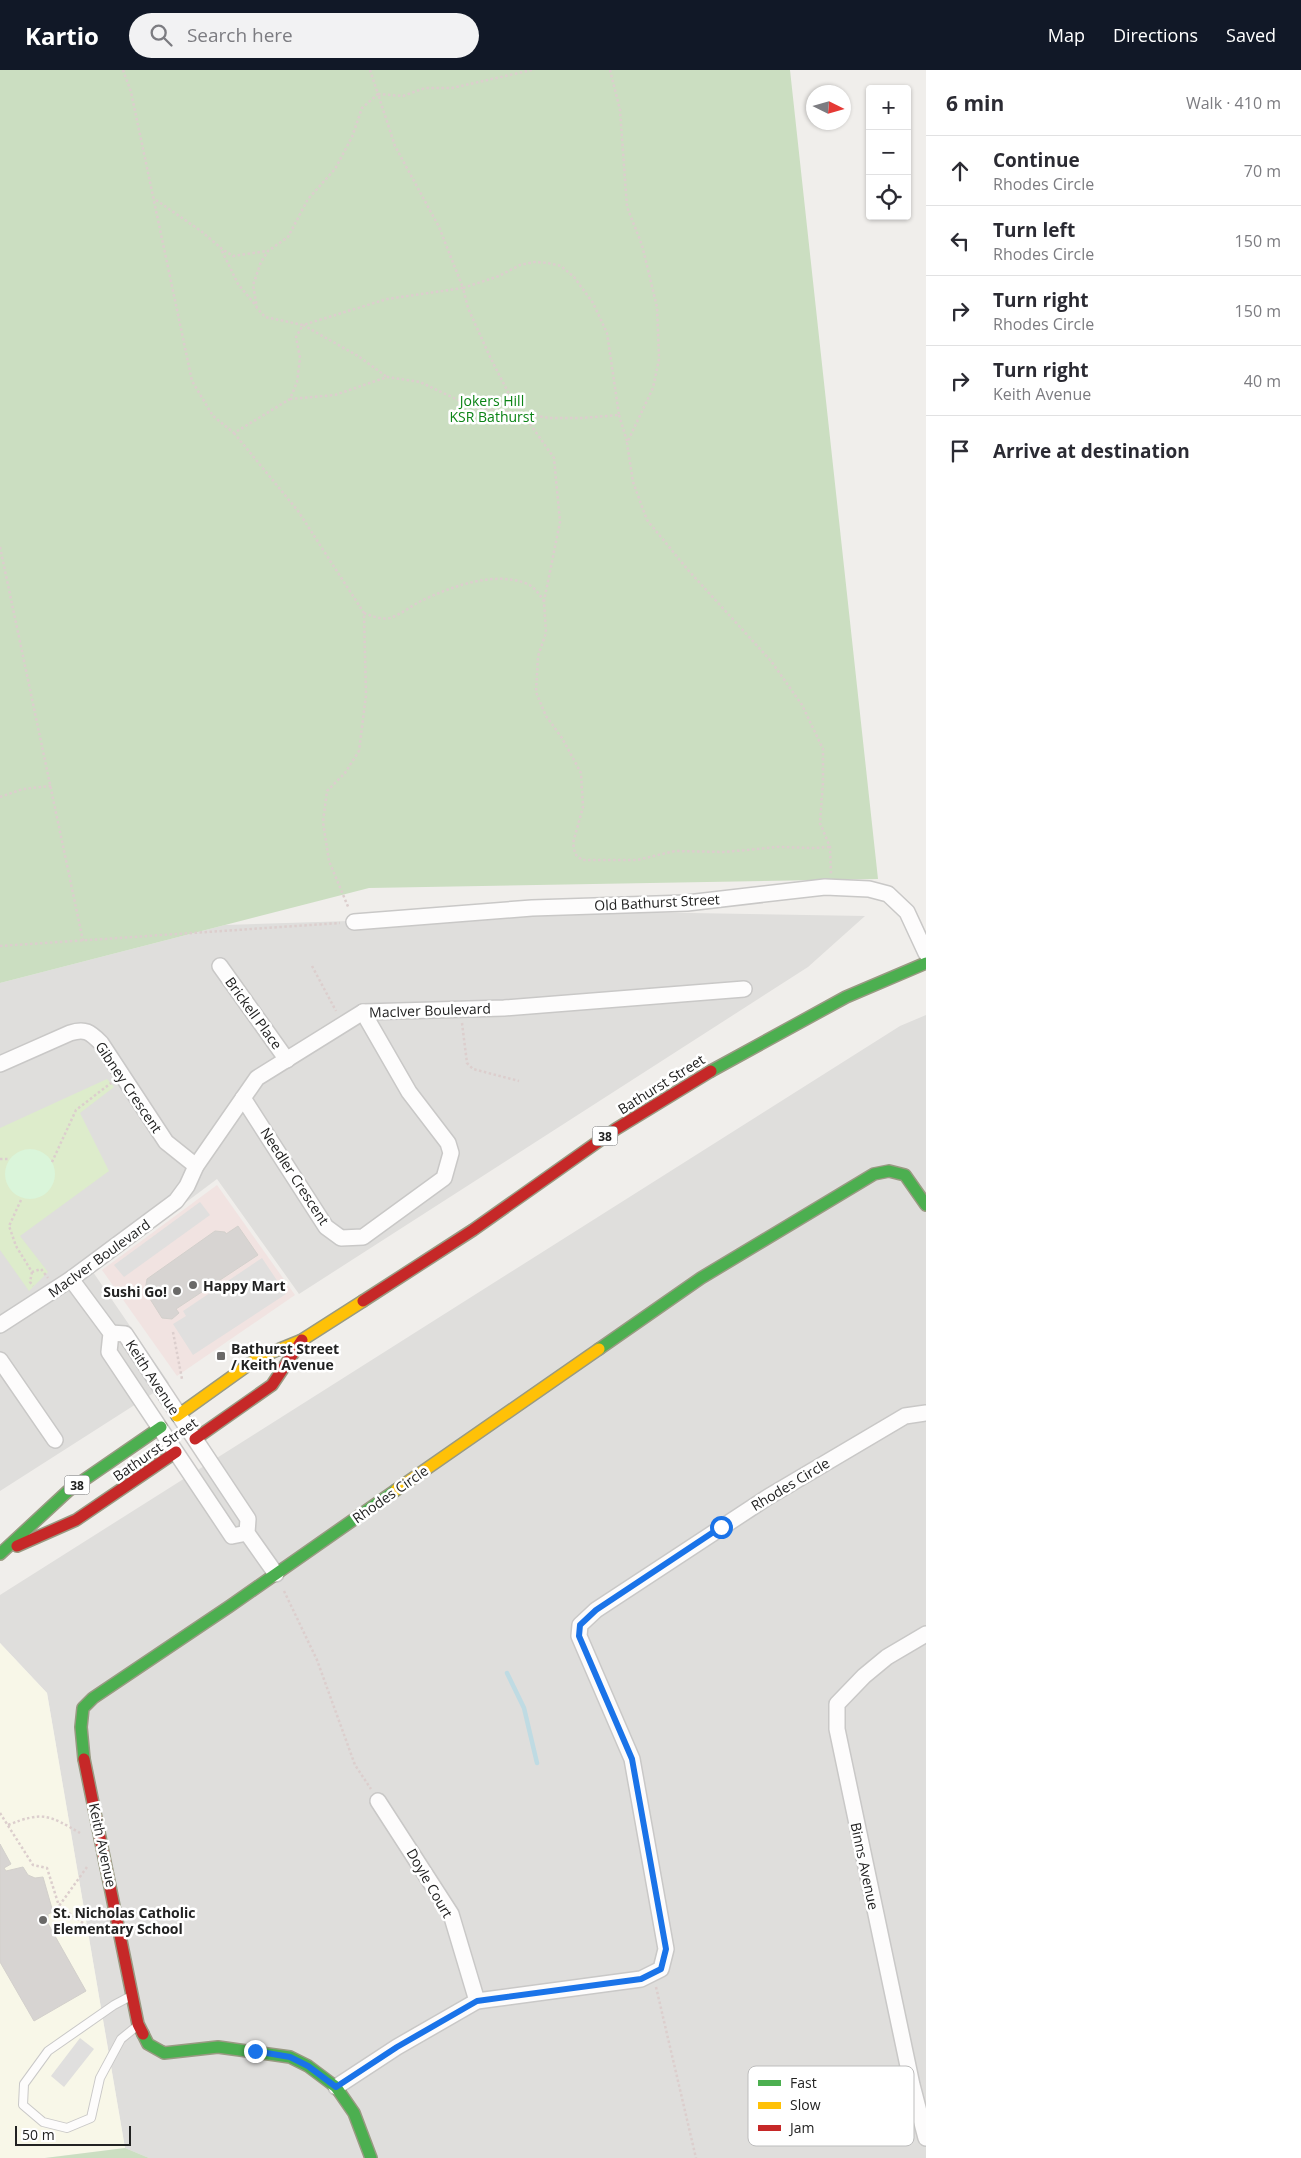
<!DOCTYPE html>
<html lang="en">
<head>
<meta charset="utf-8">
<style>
  :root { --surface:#fff; --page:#f2f2f3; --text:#2b2b33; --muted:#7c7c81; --line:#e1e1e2; --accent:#111827 }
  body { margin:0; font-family:"Open Sans",sans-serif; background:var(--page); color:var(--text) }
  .controls { position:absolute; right:15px; top:15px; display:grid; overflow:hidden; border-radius:5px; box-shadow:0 1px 4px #0004 }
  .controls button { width:45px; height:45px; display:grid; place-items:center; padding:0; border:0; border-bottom:1px solid var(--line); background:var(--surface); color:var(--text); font:25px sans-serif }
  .compass { position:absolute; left:806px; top:15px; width:45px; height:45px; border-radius:50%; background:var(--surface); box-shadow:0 1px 4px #0004; rotate:95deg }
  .scale { position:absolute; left:15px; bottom:12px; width:116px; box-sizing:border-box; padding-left:5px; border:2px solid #222; border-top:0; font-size:14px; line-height:18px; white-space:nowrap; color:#222; -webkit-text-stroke:4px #fff; paint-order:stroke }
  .stop { position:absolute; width:15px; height:15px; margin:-11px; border:4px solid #1a73e8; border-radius:50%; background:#fff }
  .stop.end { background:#1a73e8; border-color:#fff; box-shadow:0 1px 5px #0008 }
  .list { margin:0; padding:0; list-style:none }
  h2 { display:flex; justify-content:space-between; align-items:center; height:65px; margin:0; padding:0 20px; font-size:21px }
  h2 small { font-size:16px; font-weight:400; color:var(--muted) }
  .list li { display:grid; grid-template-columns:32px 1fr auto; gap:15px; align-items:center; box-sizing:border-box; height:70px; padding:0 20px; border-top:1px solid var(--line) }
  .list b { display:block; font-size:19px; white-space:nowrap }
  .list p { margin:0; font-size:16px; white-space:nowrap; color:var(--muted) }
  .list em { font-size:16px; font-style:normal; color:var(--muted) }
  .icon { flex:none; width:28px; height:28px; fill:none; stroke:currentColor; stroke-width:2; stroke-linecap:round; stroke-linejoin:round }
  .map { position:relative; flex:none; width:926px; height:2088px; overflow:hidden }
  header { display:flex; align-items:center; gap:30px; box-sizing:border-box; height:70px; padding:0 25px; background:var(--accent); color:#fff }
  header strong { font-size:24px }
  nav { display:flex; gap:28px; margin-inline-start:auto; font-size:18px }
  .search { width:350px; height:45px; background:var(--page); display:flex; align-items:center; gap:12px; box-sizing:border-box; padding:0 18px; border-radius:28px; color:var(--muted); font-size:19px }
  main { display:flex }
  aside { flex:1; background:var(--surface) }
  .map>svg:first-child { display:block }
</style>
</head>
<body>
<header>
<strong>Kartio</strong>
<div class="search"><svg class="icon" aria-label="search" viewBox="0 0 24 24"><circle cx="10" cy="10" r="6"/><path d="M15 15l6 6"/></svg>Search here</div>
<nav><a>Map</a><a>Directions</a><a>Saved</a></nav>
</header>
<main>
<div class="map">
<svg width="926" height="2088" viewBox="0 0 926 2088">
  <rect width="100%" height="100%" fill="#f0eeeb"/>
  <g fill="#dfdedc">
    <polygon points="633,842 865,846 808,897 299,1224 217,1109 93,1202 169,1313 0,1421 0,913 225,855"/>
    <polygon points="926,945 926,2088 149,2088 125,2078 47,1623 0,1573 0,1525 900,956"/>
  </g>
  <polygon fill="#f1e3e1" points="217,1115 295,1225 177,1306 102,1200"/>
  <polygon fill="#f8f7e8" points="0,1573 47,1623 125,2078 45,2088 0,2088"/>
  <polygon fill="#ddeccb" points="107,1009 114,1017 80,1043 109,1101 20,1166 48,1202 29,1221 0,1180 0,1058"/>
  <g fill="#cbdec1">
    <polygon points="0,0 790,0 878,809 369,818 0,913"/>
    <polygon points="125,2078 149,2088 45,2088"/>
  </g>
  <circle fill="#daf5da" cx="30" cy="1104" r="25"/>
  <g fill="#e0dfde">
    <polygon points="200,1132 210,1145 124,1207 114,1195"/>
    <polygon points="262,1188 286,1224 193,1285 173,1254 186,1246 183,1241"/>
    <polygon points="80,1968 94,1979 64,2017 51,2006"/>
  </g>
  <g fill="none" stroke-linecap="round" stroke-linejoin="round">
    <polyline stroke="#bfdbe3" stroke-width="4.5" points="507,1603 524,1638 537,1693"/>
  </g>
  <g fill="#d7d4d2" stroke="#d3d0cc">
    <polygon points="238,1156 258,1185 176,1239 179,1243 172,1249 162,1248 145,1221 147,1209 215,1161 225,1162 226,1164"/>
    <polygon points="0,1774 11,1794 4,1798 6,1801 23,1797 28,1805 35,1808 43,1807 53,1842 48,1844 48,1851 46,1850 86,1921 34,1951 0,1892"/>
  </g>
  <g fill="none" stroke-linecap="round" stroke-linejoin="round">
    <defs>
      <polyline id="lane" points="131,1926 114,1935 48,1981 24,2014 23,2035 43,2052 67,2058 91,2048 100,2008 121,1969 137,1956"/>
      <g id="street">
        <polyline points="354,852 532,838 687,833 825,817 869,819 888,824 907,842 926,883"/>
        <polyline points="220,896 287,990"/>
        <path d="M 0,994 L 70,963 C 85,958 90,962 101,973 L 166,1072 L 196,1096"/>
        <polyline points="243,1028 326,1157 341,1168 363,1167 444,1108 451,1083 448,1073 409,1022 363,942"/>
        <polyline points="71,1209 111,1263 109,1282 232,1466 247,1463"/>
        <polyline points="0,1255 71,1209 176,1131 187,1116 196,1096 257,1008 363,942 504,938 744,919"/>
        <polyline points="111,1263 125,1264 248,1449 247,1463 276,1504"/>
        <polyline points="0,1290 55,1370"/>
        <polyline points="926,1564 887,1587 864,1606 837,1634 837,1659 912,2015 926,2068"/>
        <polyline points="378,1731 451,1844 477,1931"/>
        <polyline points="336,2017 397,1977 477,1931 641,1909 661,1899 666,1879 632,1689 579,1566 580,1555 596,1540 768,1427 905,1346 926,1343"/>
      </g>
      <g id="fast">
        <polyline points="711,1001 846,927 926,893"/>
        <polyline points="599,1279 701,1208 874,1104 889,1101 905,1105 926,1135"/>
        <polyline points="0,1484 68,1421 161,1357"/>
        <polyline points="84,1689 81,1657 83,1638 93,1628 230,1536 396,1420"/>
        <polyline points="143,1964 148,1974 164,1983 218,1977 290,1987 308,1996 336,2017 354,2043 371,2088"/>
      </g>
      <g id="slow">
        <polyline points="177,1346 258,1288 302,1270 363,1231"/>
        <polyline points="396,1420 599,1279"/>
      </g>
      <g id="jam">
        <polyline points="363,1231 473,1160 616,1059 711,1001"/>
        <polyline points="195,1369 272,1315 302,1270"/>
        <polyline points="17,1476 76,1450 176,1382"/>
        <polyline points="84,1689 138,1954 143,1964"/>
      </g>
    </defs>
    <use href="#lane" stroke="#c9c8c7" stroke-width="10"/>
    <use href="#street" stroke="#c9c8c7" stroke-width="18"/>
    <use href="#fast" stroke="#999a82" stroke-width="14"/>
    <use href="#slow" stroke="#999a82" stroke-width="14"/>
    <use href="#jam" stroke="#999a82" stroke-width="14"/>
    <g stroke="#dccecd" stroke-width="2.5" stroke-dasharray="2.5 2.5" stroke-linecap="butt">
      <polyline points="123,0 131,22 192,311 213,346 234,363 290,329 297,312 300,288 296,267 303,255 358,286 387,307"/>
      <polyline points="370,0 378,24 362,38 352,67 335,99 308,129 288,167 268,181 261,192 253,215 257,238 265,247 303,255 387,229 463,218 468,238 490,287 509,324 554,388 560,452 544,531 546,563 538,586 536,622 546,646 562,668 581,703 583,737 573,773 575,784 582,790 637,790 675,781 725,782 778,777 813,778 830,777"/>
      <polyline points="610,0 620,40 627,137 642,175 657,237 659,289 653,318 627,373 633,412 647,450 688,500 771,591 802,635 823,679 823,712 820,753 830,777 831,804"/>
      <polyline points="156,130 201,161 222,179 233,186 267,181"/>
      <polyline points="222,181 238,214 257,237"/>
      <polyline points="290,329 335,325 387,307 420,312 473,337 550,348 582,348 619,345 607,263 593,233 574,207 561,196 548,193 535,192 520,195 499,206 463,218 439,157 395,76 378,24 403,26 425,18 452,18 532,0"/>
      <polyline points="619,345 627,371"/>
      <polyline points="234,363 298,441 364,543 366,625 359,681 345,703 327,721 323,752 329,791 349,839"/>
      <polyline points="0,477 83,871"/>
      <path d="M 364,543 C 372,546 381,550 390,548 C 400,545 411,536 421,531 C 450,517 493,501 525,513 C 534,516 539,524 544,531"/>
      <polyline points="0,727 23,719 51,716"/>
      <polyline points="0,876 340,853"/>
      <polyline points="312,896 336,941"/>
      <polyline points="462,953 467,993 473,999 519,1011"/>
      <polyline points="0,1089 9,1089"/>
      <polyline points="52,1092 76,1040 111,1013"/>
      <polyline points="21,1130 9,1156 16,1176 32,1202 41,1199 48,1208"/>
      <polyline points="32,1202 30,1212 33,1216"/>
      <polyline points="173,1262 182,1309"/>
      <polyline points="284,1521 317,1590 355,1695 371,1719"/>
      <polyline points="0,1743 33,1795 47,1798 59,1836"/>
      <path d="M 8,1755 C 43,1741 49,1745 80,1763"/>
      <polyline points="87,1797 59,1836 100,1865"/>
      <polyline points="656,1917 696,2088"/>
    </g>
    <use href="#lane" stroke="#fdfcfc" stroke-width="8"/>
    <use href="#street" stroke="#fdfcfc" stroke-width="15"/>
    <use href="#fast" stroke="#4caf50" stroke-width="11"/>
    <use href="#slow" stroke="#ffc107" stroke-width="11"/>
    <use href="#jam" stroke="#c62828" stroke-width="11"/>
  </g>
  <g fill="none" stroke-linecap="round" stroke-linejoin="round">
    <polyline stroke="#1a73e8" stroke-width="6" points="255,1981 290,1987 308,1996 336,2017 397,1977 477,1931 641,1909 661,1899 666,1879 632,1689 579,1566 580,1555 596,1540 721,1457"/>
  </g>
  <g fill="#6a6968" stroke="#fff" stroke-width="2">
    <circle cx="193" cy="1215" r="5"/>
    <circle cx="177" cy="1221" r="5"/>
    <rect x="216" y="1281" width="10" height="10" rx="2.5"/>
    <circle cx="43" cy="1850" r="5"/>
  </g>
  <g text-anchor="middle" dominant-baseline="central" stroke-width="5" stroke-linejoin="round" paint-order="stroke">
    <g fill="#fff" stroke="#646464" stroke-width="1">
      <rect x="592.5" y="1056.5" width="25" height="19" rx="4"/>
      <rect x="64.5" y="1405.5" width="25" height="19" rx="4"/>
    </g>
    <g font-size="12" font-weight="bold" fill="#222">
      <text x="605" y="1066">38</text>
      <text x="77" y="1415">38</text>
    </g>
    <g font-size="14" fill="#0c8416" stroke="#fff">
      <text x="492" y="330">Jokers Hill<tspan x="492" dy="16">KSR Bathurst</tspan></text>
    </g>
    <g font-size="14" fill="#222" stroke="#fff">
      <text transform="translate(657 832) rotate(-3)">Old Bathurst Street</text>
      <text transform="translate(430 940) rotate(-2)">MacIver Boulevard</text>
      <text transform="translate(254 943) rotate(54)">Brickell Place</text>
      <text transform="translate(661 1014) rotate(-32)">Bathurst Street</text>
      <text transform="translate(129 1017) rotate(56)">Gibney Crescent</text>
      <text transform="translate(295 1106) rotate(57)">Needler Crescent</text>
      <text transform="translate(99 1188) rotate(-36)">MacIver Boulevard</text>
      <text transform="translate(153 1307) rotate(57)">Keith Avenue</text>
      <text transform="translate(155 1379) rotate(-35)">Bathurst Street</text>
      <text transform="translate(790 1414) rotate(-31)">Rhodes Circle</text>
      <text transform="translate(390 1424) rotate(-35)">Rhodes Circle</text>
      <text transform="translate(103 1775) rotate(78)">Keith Avenue</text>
      <text transform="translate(865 1796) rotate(78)">Binns Avenue</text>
      <text transform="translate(430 1813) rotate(60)">Doyle Court</text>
    </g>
    <g font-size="14" font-weight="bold" fill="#222" stroke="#fff" text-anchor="start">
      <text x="203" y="1215">Happy Mart</text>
      <text x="167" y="1221" text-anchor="end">Sushi Go!</text>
      <text x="231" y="1278">Bathurst Street<tspan x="231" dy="16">/ Keith Avenue</tspan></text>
      <text x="53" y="1842">St. Nicholas Catholic<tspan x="53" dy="16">Elementary School</tspan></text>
    </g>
  </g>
  <rect x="748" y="1996" width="166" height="80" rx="8" fill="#fff" stroke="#bdbdbd" stroke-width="1"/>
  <rect x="758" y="2010" width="23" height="6" fill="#4caf50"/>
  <rect x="758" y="2032" width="23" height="7" fill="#ffc107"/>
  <rect x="758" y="2055" width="23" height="6" fill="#c62828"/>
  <g font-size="14" fill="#222">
    <text x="790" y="2018">Fast</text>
    <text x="790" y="2040">Slow</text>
    <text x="790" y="2063">Jam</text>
  </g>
</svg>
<div class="controls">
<button>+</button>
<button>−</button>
<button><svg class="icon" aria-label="locate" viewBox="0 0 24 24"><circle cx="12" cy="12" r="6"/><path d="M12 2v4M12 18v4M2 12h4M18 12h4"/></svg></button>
</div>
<svg class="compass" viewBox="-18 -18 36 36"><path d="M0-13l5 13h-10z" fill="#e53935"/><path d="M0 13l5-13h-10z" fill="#7c7c81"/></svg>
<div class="scale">50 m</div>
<div class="stop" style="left:721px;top:1457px"></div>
<div class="stop end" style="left:255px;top:1981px"></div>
</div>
<aside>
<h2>6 min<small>Walk · 410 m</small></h2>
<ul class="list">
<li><svg class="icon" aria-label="ahead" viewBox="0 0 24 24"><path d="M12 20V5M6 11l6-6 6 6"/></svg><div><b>Continue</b><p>Rhodes Circle</p></div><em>70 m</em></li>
<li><svg class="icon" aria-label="left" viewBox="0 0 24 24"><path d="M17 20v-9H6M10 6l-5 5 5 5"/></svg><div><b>Turn left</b><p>Rhodes Circle</p></div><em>150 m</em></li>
<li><svg class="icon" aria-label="right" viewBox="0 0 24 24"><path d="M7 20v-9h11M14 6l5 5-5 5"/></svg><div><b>Turn right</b><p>Rhodes Circle</p></div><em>150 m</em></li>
<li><svg class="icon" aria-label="right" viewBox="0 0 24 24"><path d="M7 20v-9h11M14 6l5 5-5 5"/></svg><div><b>Turn right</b><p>Keith Avenue</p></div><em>40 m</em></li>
<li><svg class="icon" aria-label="arrive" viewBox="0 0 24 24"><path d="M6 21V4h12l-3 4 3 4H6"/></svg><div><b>Arrive at destination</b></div></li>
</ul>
</aside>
</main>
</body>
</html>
